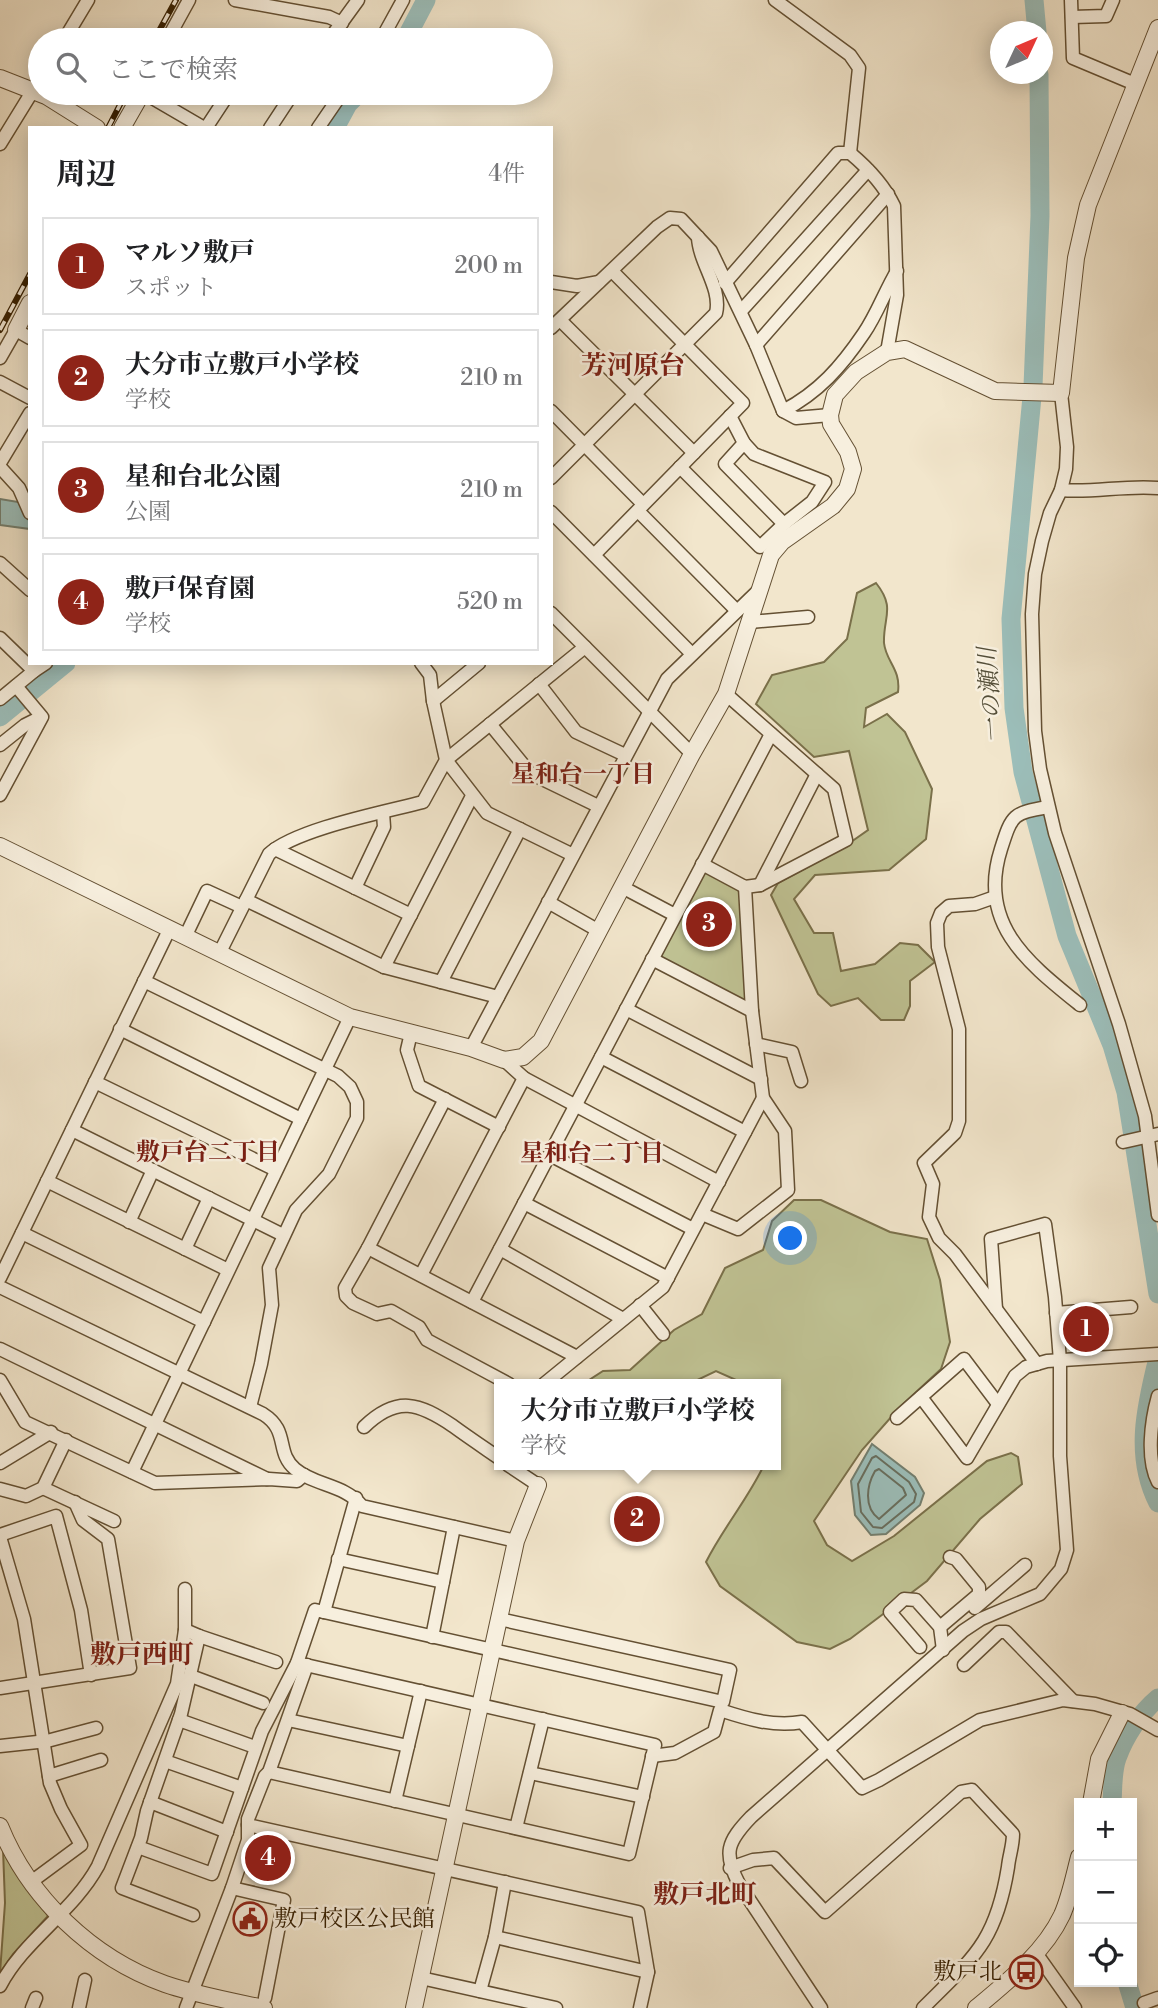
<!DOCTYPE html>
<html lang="ja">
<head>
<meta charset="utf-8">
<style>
  :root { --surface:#fff; --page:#f2f2f2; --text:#202124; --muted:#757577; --line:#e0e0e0; --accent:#8f2418 }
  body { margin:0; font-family:"Libre Bodoni","Noto Serif JP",serif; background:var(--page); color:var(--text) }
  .controls { position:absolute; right:21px; bottom:21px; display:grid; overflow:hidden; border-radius:0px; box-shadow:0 4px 18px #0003 }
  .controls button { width:63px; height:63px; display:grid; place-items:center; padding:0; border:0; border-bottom:2px solid var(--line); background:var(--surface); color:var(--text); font:35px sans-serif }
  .compass { position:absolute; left:990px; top:21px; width:63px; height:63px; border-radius:50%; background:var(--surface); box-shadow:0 4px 18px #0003; rotate:46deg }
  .you { position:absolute; left:791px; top:1239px; width:24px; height:24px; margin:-18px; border:5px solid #fff; border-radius:50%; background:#1a73e8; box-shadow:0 0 0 10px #1a73e833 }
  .badge { display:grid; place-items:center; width:46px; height:46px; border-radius:50%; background:var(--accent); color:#fff; font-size:23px; font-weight:700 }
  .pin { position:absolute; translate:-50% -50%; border:4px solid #fff; box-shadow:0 2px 7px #0006 }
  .popup { position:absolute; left:494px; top:1379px; width:287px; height:91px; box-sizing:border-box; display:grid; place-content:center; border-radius:0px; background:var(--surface); filter:drop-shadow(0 2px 5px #0005); font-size:23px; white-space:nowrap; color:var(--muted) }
  .popup b { font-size:26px; color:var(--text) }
  .popup::after { content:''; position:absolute; left:50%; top:100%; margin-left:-14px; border:14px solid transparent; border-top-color:var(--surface) }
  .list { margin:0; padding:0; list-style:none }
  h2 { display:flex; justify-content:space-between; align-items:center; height:91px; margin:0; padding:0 28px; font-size:30px }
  h2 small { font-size:23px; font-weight:400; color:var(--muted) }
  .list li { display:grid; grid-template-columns:46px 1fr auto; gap:21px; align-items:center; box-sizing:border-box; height:98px; margin:0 14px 14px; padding:0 14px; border:2px solid var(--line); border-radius:0px }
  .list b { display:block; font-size:26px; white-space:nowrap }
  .list p { margin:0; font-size:23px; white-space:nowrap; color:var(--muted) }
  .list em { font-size:23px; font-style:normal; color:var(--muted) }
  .icon { flex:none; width:38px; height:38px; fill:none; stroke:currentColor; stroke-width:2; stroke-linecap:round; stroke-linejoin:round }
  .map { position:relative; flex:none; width:1158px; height:2008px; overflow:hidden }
  .search { position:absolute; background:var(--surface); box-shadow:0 4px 18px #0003; left:28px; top:28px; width:525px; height:77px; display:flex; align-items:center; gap:18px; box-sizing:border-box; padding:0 24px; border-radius:38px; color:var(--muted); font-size:26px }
  .panel { position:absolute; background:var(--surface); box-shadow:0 4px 18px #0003; left:28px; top:126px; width:525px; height:539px; border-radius:0px }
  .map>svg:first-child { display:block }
</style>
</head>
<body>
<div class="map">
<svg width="1158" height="2008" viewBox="0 0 1158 2008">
  <rect width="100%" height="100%" fill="#f2e6cc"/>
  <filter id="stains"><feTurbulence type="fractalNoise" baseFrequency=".00286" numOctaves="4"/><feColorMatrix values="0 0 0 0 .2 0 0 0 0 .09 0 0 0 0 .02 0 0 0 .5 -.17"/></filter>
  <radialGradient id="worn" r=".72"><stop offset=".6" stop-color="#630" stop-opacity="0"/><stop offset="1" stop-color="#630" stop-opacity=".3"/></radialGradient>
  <g fill="#c0c394" stroke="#7a704a" stroke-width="2">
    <path d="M 876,583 C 896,608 883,617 884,643 C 886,662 901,669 898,692 L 866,708 L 864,727 L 887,714 L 905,732 L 932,789 L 926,839 L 889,870 L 815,875 L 794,899 L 814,933 L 833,933 L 841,971 L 875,964 L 900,943 L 918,945 L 935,962 L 910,981 L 910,1006 L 904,1020 L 881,1020 L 858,998 L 831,1006 L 818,994 L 771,895 L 778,883 L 841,849 L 868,830 L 849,751 L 814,757 L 756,704 L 772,675 L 824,662 L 847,639 L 857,593 Z"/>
    <polygon points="707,872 739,889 741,894 747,999 743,1002 661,959 660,954 702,875"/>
    <path d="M 794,1200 L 821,1200 L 890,1232 L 927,1239 L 940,1280 L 950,1342 L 941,1369 L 900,1407 L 862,1450 L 814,1521 L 827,1545 L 852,1561 L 894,1536 L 987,1461 L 1011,1453 L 1018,1457 L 1022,1484 L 980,1519 L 927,1581 L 850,1639 L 830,1649 L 797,1642 L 720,1586 L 706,1562 C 723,1528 748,1499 764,1465 L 775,1465 L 775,1384 L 745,1384 L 716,1371 L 689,1384 L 583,1384 L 603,1371 L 630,1370 L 674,1330 L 702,1314 L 725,1268 L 763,1250 L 772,1221 Z"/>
    <polygon points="3,1849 48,1916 13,1954 0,1973 5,1903"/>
  </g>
  <g fill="#9cbfbb" stroke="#737f70" stroke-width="2">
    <polygon points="0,499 30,504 30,529 0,525"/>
    <polygon points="872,1444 915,1477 924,1493 920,1505 886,1534 871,1535 855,1515 851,1481"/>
  </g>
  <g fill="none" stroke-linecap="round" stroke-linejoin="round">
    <g stroke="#686e5e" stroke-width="2">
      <polygon points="876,1456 909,1482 916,1494 914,1502 882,1528 873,1527 861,1512 858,1484 872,1458"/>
      <path d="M 879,1469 L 903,1488 L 906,1495 L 879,1519 C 863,1507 867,1485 875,1471 Z"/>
    </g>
    <g stroke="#9cbfbb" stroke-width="19">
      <polyline points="1034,0 1037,32"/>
      <polyline points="405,40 426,0"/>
      <polyline points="1039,74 1040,216 1033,386 1011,619 1014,708 1023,772 1067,936 1112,1045 1126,1092 1158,1294"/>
      <polyline points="335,128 348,104 359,93"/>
      <polyline points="0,717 66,663"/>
      <path d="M 1158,1358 C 1146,1406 1134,1456 1158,1503"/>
      <path d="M 1112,1803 C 1113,1789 1112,1772 1117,1758 C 1125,1736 1140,1713 1158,1698"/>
      <polyline points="1127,1982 1135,2008"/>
    </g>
    <defs>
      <g id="minor">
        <polyline points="235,0 329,17 342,23"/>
        <polyline points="775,0 850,55 859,68 850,153"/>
        <polyline points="1071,0 1073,58 1135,84"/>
        <polyline points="1072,17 1106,16 1113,0"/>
        <polyline points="64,40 88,0"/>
        <polyline points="167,40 189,0"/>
        <polyline points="329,40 358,0"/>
        <polyline points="381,40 403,0"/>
        <polyline points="144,93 204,128"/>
        <polyline points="206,128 229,93"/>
        <polyline points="270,128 293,93"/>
        <polyline points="318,128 342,93"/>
        <polyline points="0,144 40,79"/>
        <polyline points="551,282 577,286 599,282"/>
        <path d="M 725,283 L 838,153 L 850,153 C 868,168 884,185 894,206 L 897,295 L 887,352"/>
        <polyline points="741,311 868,170"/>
        <polyline points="560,320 694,453"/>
        <polyline points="551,328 657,227 670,218 681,219 711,251 756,345 783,411 796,418 830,415"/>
        <polyline points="756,345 888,194"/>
        <polyline points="0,358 16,330 30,338"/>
        <polyline points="0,382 30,398"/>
        <polyline points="1061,393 1067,447 1066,469 1061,490 1050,513 1042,541 1035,574 1032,614 1035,731 1040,769 1055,833 1119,1024 1145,1116 1158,1215"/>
        <polyline points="551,411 643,504"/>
        <path d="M 783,411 C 819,392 841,367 864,333 C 877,314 885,291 897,271"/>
        <polyline points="744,443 725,464 784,524"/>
        <polyline points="0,463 30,413"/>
        <polyline points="0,467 19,488 30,513"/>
        <polyline points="680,467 760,547 784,524 812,502 825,482 754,454 744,443 730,416"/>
        <path d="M 551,478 L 716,313 C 722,288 699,263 698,237"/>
        <path d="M 1061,490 C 1093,493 1125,485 1158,488"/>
        <polyline points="551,512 692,654"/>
        <polyline points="642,515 737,611"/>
        <polyline points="594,555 743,403 612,271"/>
        <polyline points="0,563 30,590"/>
        <polyline points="551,613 692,754"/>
        <polyline points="750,622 808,617"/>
        <polyline points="0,638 34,671"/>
        <polyline points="539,684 576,732 625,755"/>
        <polyline points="0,699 34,671 46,663"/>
        <polyline points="433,701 479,663"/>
        <polyline points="490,724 530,773 598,806"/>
        <polyline points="0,745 25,725 41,717"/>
        <polyline points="0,795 42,717 16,686"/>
        <path d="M 1048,807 C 1013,813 1012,814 1001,849 C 977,924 1028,963 1080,1005"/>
        <polyline points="275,849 411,915"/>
        <polyline points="573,855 487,813 446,760 585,647"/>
        <polyline points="702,864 745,887 760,885 846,840 834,789 726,694"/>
        <polyline points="760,885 817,774"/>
        <polyline points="622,887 675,915"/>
        <polyline points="355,888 384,827 383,813"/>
        <polyline points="995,897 975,904 949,906 941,913 937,923 938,947 959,1029 959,1121 955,1133 924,1163 933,1184 929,1217 939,1238 955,1254 1037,1364"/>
        <polyline points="246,900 384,967 498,997"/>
        <polyline points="548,902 599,931"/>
        <polyline points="186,935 207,891 242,907"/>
        <path d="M 220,952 L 269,854 C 296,829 385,812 423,802 L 446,760 L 433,701 L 430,675 L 421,663"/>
        <polyline points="652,959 752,1011"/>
        <polyline points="384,967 472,796"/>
        <polyline points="144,981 338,1076 350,1087 357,1102 357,1118 329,1174 296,1210 269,1268 272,1305 261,1364 250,1407"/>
        <polyline points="441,982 520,829"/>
        <polyline points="626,1009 761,1079"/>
        <polyline points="120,1029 301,1119"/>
        <polyline points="411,1033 407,1050 419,1086 499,1127"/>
        <polyline points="756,1044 792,1052 801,1081"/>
        <polyline points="471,1048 667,679 759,590"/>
        <polyline points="601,1057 745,1132"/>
        <polyline points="504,1060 524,1078 719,1182"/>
        <polyline points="95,1082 276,1170"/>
        <polyline points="445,1099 368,1248 345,1288 346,1296 353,1303 377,1314 391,1311 419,1327 427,1340 509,1384"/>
        <polyline points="72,1130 283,1235"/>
        <polyline points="1123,1142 1158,1134"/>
        <polyline points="550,1155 693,1229"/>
        <polyline points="47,1181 228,1270"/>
        <polyline points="524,1203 668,1278"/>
        <polyline points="702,1214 738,1229 788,1190 785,1131 763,1098 752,1011 745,887"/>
        <polyline points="129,1222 153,1170"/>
        <polyline points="22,1233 204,1322"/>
        <polyline points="368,1248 577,1357"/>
        <polyline points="185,1249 209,1198"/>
        <polyline points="500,1249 623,1319"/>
        <polyline points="421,1275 524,1078"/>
        <polyline points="0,1278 170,928"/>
        <path d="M 0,1287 L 263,1414 C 290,1431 275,1452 295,1469 C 315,1486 344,1484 362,1506 L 516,1541"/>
        <polyline points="472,1302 771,734"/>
        <polyline points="640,1305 663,1334"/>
        <polyline points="1056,1313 1131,1307"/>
        <polyline points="0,1349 267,1479"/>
        <polyline points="0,1380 25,1422 155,1483 269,1479 297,1481 304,1475"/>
        <polyline points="544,1384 663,1287 763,1098"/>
        <path d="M 1158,1396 C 1151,1421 1146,1459 1158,1482"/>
        <polyline points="921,1397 967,1458 1015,1376 1026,1367 1047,1361 1158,1354"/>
        <polyline points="897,1418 964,1359 998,1404"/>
        <path d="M 364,1427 C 397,1395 419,1403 453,1426 C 468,1437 483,1447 499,1458"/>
        <polyline points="0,1463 51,1432"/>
        <polyline points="508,1465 538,1485"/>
        <polyline points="132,1472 350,1017"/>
        <polyline points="43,1488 114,1521"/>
        <polyline points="0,1489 26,1496 43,1488 66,1440"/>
        <polyline points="0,1535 56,1516 81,1610 91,1675"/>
        <polyline points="0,1537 24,1619 50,1783 61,1809 81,1845 31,1882"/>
        <polyline points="338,1559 443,1582"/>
        <polyline points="975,1608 1025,1565"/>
        <polyline points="324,1612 356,1498"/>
        <polyline points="940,1627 979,1594 979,1587 956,1559 950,1557"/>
        <polyline points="185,1630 199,1636 181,1714 147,1811 141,1838 122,1888 193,1915"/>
        <polyline points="199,1636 276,1662"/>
        <polyline points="432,1637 454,1527"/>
        <polyline points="920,1647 890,1612 904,1599 916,1600 940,1627 943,1650"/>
        <polyline points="964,1665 999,1632 1006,1632 1073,1701"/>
        <polyline points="191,1676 263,1703"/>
        <polyline points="0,1688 130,1668 108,1539 83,1520 75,1502"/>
        <polyline points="179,1720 255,1747"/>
        <polyline points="288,1720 408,1746"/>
        <polyline points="0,1746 47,1741 96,1728"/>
        <path d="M 652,1756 L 675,1753 L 714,1732 L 720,1710 C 747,1719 774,1727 802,1722 L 862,1788 L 879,1780 L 980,1720 L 1063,1700 L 1095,1704 L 1130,1714 L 1158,1730"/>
        <polyline points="165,1761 242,1788"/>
        <polyline points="269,1772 629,1854 655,1745 297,1663"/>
        <polyline points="530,1773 643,1797"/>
        <polyline points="49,1776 101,1760"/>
        <polyline points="395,1801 421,1691"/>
        <polyline points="150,1802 227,1832"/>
        <polyline points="248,1825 638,1912 648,1972 640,2008"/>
        <polyline points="516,1828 543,1719"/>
        <polyline points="138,1847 212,1874 262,1731 297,1663 315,1610 723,1702 730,1670 499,1619"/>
        <path d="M 730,1868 L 753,1860 L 774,1858 L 825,1912 L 961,1792 L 972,1790 L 1013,1834 C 1013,1846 1009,1856 1008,1867 C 996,1942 974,1957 923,2008"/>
        <polyline points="232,1888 284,1900 265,1998"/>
        <polyline points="495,1937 648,1972"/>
        <polyline points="1036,1953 1075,2008"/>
        <polyline points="421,1978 556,2008"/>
        <path d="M 0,1986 C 24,1940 73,1912 98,1866 L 177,1684 L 185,1630 L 185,1589"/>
        <polyline points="480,1991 495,1937 505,1882"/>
        <polyline points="1144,2003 1158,1998"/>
        <polyline points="32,2008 36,1998"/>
        <polyline points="79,2008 85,1980"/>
        <polyline points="186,2008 232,1888 248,1840 248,1819 265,1776 269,1772 307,1665"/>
        <path d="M 821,2008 L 739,1884 C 723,1853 727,1842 751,1817 L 963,1631 L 981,1619 L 1040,1594 L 1061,1569 L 1067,1550 L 1060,1456 L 1060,1361 L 1055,1297 L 1045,1224 L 991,1239 L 996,1309"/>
      </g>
      <g id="tertiary">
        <polyline points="0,78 46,96 97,128"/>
        <polyline points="122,128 142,93"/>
        <polyline points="16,330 30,303"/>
        <polyline points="0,846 350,1017 471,1048 504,1060 523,1057 541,1041 692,754 726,694 771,555 782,542 833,506 847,489 853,469 848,452 831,424 830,415 835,395 856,372 887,352 905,349 995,391 1061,393 1076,258 1088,205 1158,28"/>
        <polyline points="1091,1803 1099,1759 1122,1713"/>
        <path d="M 0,1826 C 29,1898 92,1958 165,1984 C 197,1995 231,2001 264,2008"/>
        <polyline points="414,2008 516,1541 538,1485"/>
        <path d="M 976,2008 C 1007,1982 1044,1953 1062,1915 C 1070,1897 1074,1876 1079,1857"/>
      </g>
    </defs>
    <use href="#minor" stroke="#645033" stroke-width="15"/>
    <use href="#tertiary" stroke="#645033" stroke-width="18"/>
    <use href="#minor" stroke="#f7efde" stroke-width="12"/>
    <use href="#tertiary" stroke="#f7efde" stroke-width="16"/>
    <defs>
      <g id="rail">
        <polyline points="154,40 176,0"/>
        <polyline points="108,128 126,93"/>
        <polyline points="0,330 30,274"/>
      </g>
    </defs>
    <use href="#rail" stroke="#351e00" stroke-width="6"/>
    <use href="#rail" stroke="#f7efde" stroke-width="3.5" stroke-dasharray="10" stroke-linecap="butt"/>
  </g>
  <defs>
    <symbol id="civic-ring" viewBox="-11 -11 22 22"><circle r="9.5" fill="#f7efde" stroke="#8f2418" stroke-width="1.5"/><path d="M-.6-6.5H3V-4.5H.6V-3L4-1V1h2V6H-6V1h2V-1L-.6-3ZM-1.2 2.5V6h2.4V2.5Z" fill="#8f2418"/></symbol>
    <symbol id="bus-ring" viewBox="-11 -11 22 22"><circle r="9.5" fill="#f7efde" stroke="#8f2418" stroke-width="1.5"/><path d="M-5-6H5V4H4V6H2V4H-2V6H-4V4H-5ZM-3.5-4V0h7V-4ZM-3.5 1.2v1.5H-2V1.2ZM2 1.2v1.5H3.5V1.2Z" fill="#8f2418"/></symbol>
  </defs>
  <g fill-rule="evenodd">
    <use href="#civic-ring" x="231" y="1900" width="38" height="38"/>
    <use href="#bus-ring" x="1007" y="1953" width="38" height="38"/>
  </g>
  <g text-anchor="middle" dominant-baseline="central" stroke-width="5" stroke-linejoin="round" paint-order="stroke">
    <g font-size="23" fill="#351e00" stroke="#f7efde" text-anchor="start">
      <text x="274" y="1919">敷戸校区公民館</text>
      <text x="1002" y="1972" text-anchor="end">敷戸北</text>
    </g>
    <g font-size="24" font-style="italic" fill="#544e38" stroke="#f7efde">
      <text transform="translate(991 695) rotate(-94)">一の瀬川</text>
    </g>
    <g font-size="24" font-weight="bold" fill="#7a1f14" stroke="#f7efde">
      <text x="583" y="775">星和台一丁目</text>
      <text x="208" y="1153">敷戸台二丁目</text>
      <text x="592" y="1154">星和台二丁目</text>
    </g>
    <g font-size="26" font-weight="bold" fill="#7a1f14" stroke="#f7efde">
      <text x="633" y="366">芳河原台</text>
      <text x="142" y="1655">敷戸西町</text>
      <text x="705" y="1895">敷戸北町</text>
    </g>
  </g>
  <rect width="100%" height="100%" filter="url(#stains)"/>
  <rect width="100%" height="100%" fill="url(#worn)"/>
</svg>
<div class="controls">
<button>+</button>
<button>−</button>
<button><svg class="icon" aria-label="locate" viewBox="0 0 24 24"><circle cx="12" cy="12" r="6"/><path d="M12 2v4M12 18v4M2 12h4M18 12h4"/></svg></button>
</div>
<svg class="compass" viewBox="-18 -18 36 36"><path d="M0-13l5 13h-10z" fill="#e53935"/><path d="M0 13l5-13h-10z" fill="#757577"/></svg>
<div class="you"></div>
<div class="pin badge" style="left:1086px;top:1329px">1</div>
<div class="pin badge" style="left:637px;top:1519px">2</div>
<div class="popup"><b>大分市立敷戸小学校</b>学校</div>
<div class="pin badge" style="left:709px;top:924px">3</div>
<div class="pin badge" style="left:268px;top:1858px">4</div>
<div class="search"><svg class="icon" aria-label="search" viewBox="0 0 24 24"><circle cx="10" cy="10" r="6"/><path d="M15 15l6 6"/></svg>ここで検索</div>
<section class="panel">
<h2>周辺<small>4件</small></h2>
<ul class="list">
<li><span class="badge">1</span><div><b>マルソ敷戸</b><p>スポット</p></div><em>200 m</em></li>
<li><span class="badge">2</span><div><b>大分市立敷戸小学校</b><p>学校</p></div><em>210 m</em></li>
<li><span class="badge">3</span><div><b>星和台北公園</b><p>公園</p></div><em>210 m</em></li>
<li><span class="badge">4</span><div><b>敷戸保育園</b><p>学校</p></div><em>520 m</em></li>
</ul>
</section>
</div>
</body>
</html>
